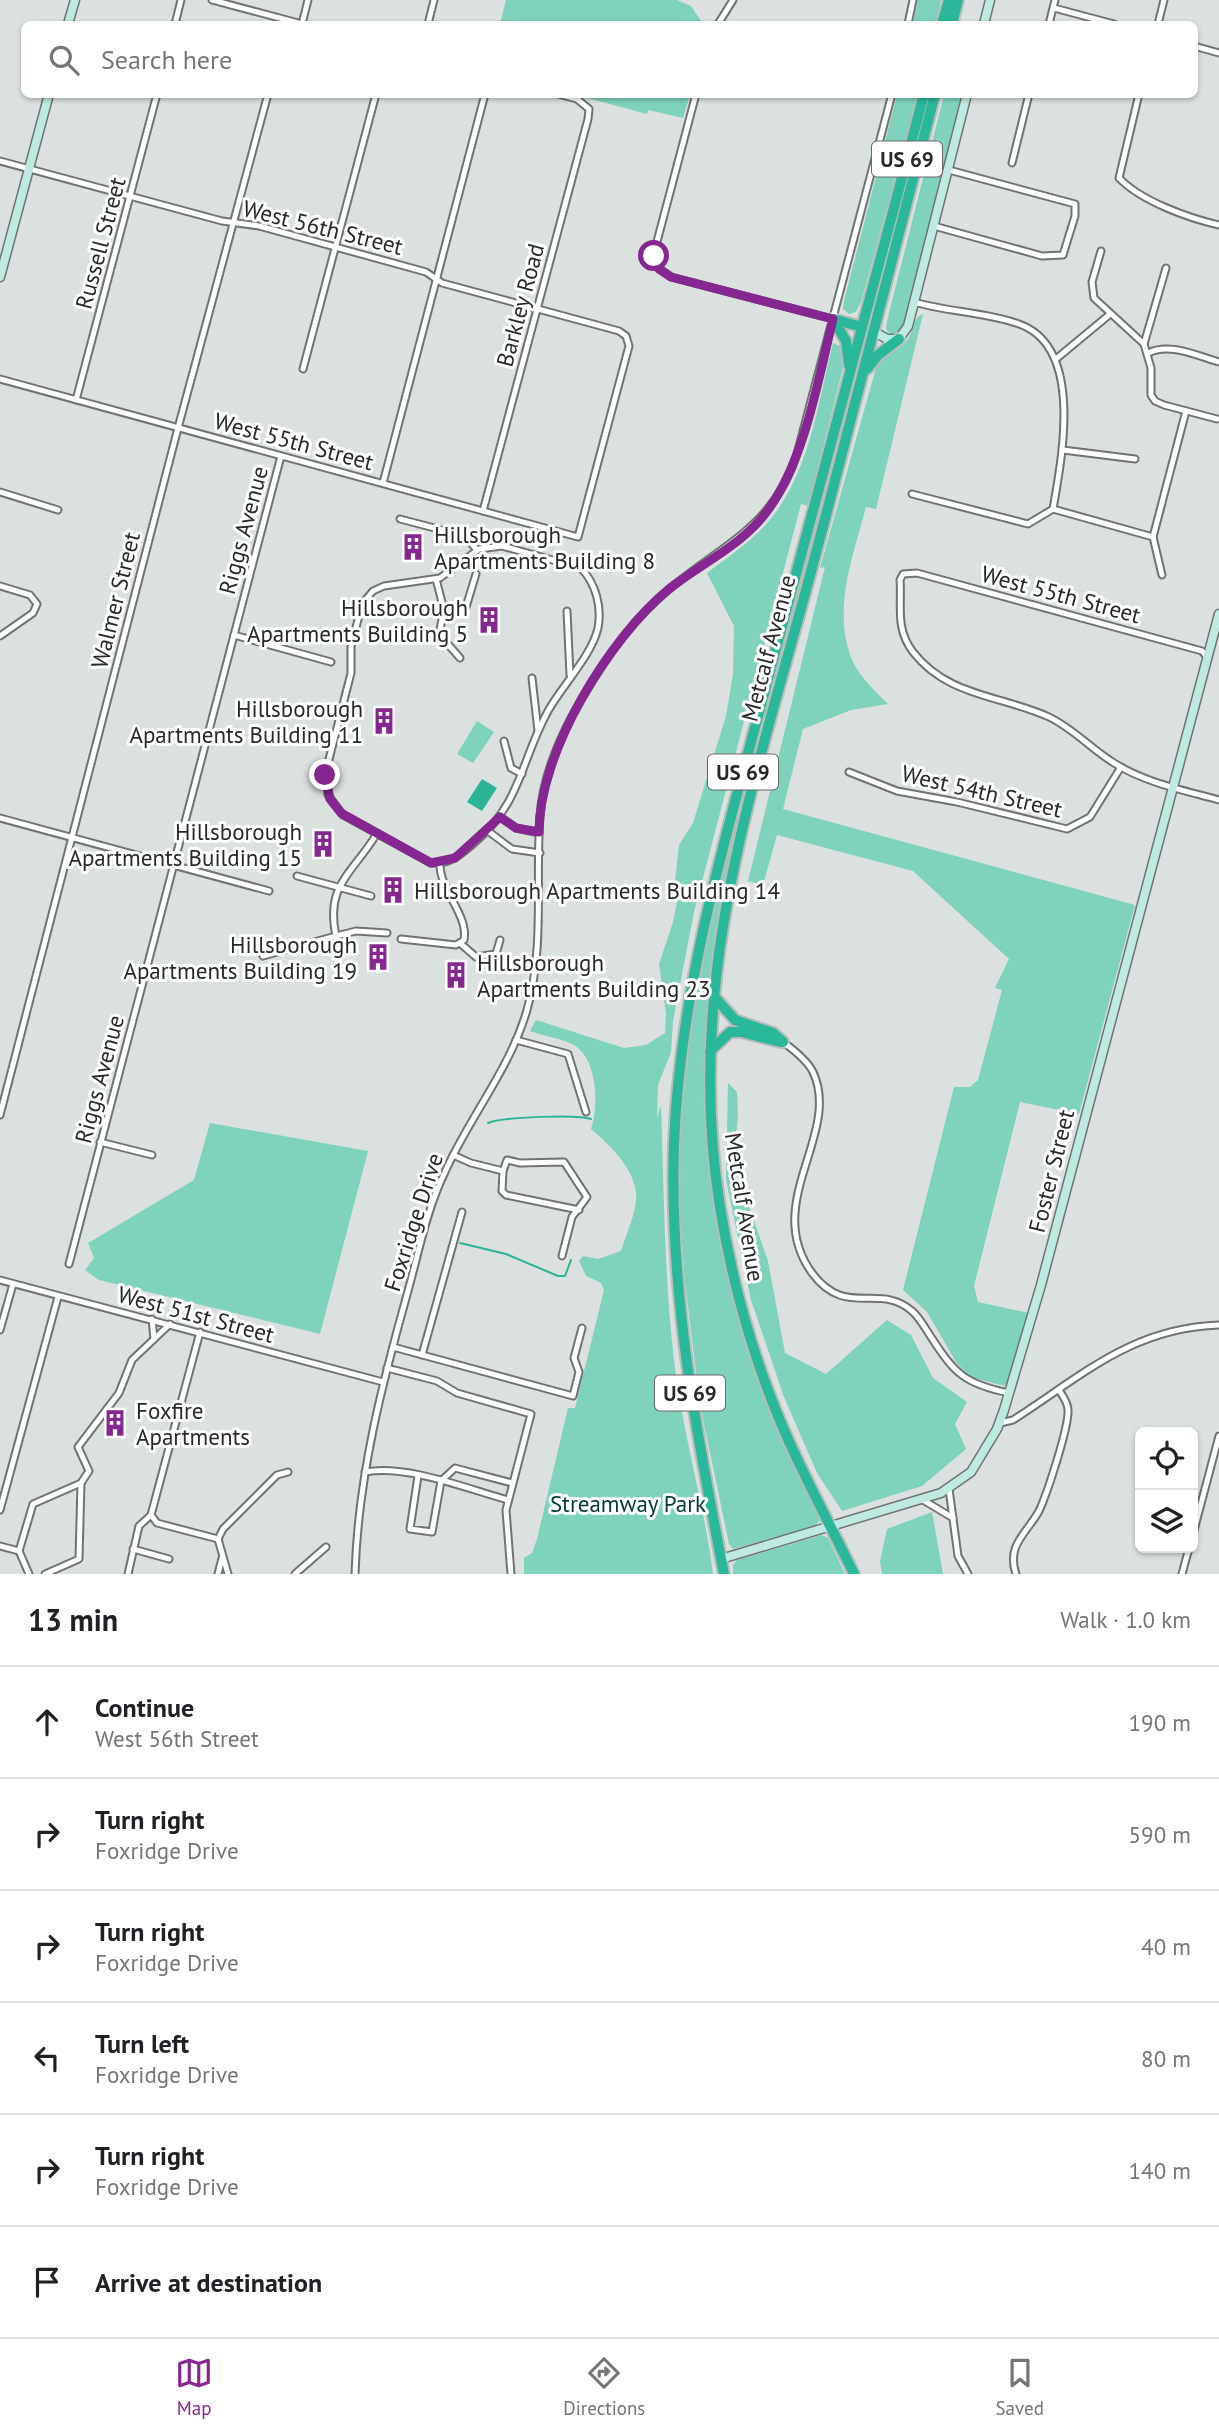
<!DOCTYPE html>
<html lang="en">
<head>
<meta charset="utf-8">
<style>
  :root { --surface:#fff; --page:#f6f6f6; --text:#202124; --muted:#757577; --line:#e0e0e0; --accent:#862690 }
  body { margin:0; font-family:"PT Sans",sans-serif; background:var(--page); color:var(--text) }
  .controls { position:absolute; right:21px; bottom:21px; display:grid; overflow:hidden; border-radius:10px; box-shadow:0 2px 5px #0004 }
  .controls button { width:63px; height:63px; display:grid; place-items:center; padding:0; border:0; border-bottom:2px solid var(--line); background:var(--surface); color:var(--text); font:35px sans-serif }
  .stop { position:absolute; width:21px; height:21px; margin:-16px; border:5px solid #862690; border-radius:50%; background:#fff }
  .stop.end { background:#862690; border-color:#fff; box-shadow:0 2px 7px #0008 }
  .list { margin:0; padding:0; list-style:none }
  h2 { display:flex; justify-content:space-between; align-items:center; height:91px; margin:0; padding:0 28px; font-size:30px }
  h2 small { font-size:23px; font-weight:400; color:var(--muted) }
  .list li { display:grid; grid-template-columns:46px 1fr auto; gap:21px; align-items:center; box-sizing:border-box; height:112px; padding:0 28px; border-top:2px solid var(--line) }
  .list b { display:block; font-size:26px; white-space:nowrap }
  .list p { margin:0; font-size:23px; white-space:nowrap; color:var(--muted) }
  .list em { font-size:23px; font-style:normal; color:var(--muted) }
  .icon { flex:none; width:38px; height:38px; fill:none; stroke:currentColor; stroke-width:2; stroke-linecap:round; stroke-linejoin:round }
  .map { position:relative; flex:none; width:1219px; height:1574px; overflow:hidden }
  .search { position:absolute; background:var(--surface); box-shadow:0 2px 5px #0004; left:21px; right:21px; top:21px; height:77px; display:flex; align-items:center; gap:18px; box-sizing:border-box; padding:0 24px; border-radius:10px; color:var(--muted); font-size:26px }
  .sheet { height:763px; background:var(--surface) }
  nav { display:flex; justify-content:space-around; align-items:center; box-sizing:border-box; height:98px; border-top:2px solid var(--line); background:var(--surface); font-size:19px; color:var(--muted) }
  nav a { display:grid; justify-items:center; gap:4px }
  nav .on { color:var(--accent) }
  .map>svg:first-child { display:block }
</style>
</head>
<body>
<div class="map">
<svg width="1219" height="1574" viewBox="0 0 1219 1574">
  <rect width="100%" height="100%" fill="#dbe1df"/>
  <g fill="#7fd2bb">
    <polygon points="506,0 677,0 691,6 703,24 500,24"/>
    <polygon points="918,0 941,0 936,24 913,24"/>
    <polygon points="576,95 690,95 683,118 648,110 647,114"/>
    <polygon points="897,95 918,95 861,302 856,312 849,314 843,309 844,301"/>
    <polygon points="944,95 963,95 906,324 901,332 891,335 886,329 887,321"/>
    <path d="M 923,314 L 876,509 L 866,507 C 853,557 831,611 853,662 C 861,678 876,692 888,704 L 851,710 L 803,729 L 783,809 L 1135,905 L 1079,1114 L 1020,1102 L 974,1286 L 978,1302 L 1029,1313 L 1010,1382 L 1004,1386 L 971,1377 L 956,1362 L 927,1312 L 903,1290 L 954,1087 L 970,1087 L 978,1080 L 1002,990 L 995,988 L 1009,959 L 913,871 L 777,835 L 763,885 L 748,881 L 825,567 L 820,568 L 876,368 C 883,355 896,352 906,342 C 914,333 911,319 923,314 Z"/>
    <path d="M 833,343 L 842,347 L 843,368 L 808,506 L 801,504 L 694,912 L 673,1021 L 671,1052 L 658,1085 L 657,1118 L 661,1105 C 664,1190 664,1275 674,1360 C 682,1432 704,1502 713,1574 L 524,1574 L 524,1558 L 532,1553 L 537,1539 L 568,1408 L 575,1408 L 604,1290 L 601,1283 L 586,1276 L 579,1261 L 583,1256 L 598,1259 L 621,1251 C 626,1235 638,1209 636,1192 C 633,1167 609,1144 591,1129 C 599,1106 598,1057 572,1044 C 560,1038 543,1036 530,1031 L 536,1020 L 624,1048 L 646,1045 L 665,1033 L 666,1013 L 659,964 L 673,922 L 680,886 L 675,881 L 679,845 L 693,823 L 726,716 L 733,674 L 734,626 L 707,573 C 728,557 751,542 769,521 C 810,472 818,402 833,343 Z"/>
    <polygon points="827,475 829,477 820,519 721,901 710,977 705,1053 711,1181 728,1277 754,1368 820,1520 815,1526 733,1549 729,1544 700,1405 685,1282 678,1188 684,1076 697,980 717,889"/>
    <polygon points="477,721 494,732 473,763 457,754"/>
    <polygon points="728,1083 737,1092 738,1117 732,1171 747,1201 768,1261 785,1353 826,1374 887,1320 911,1335 933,1378 967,1402 955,1424 966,1449 922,1486 842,1511 817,1473 784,1397 751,1300 726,1179"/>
    <polygon points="210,1123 368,1151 320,1334 99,1280 85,1270 94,1258 88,1243 194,1180"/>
    <polygon points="932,1512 943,1574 882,1574 880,1561 887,1529"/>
    <polygon points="822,1535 828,1538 845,1574 733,1574 733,1565 737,1560"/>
  </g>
  <polygon fill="#2cb496" points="482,779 497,788 482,811 467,802"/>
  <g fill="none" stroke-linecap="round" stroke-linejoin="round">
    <g stroke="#2cb496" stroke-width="2">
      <path d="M 488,1123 C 503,1117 577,1114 591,1119"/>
      <polyline points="460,1243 506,1254 558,1276 565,1276 571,1260"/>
    </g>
    <defs>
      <g id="street">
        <polyline points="212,0 302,24"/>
        <polyline points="1054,8 1114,24"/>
        <polyline points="175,24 181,0"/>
        <polyline points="302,24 308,0"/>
        <polyline points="428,24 434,0"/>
        <polyline points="718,24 733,0"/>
        <polyline points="908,24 913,0"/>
        <polyline points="1049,24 1055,0"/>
        <polyline points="1158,24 1164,0"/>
        <polyline points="1194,46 1219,53"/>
        <polyline points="696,94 654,253 657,267 671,277 833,319"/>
        <path d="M 1139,94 L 1119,178 C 1141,201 1188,218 1219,225"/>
        <polyline points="0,161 222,221 259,226 426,272 442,283 619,331 626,336 629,346 578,537 0,379"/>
        <polyline points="1012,163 1029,94"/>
        <polyline points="934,226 1042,256 1063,255 1075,216 1075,204 949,170"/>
        <polyline points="1101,251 1092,282 1094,298 1144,344"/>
        <polyline points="1166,268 1144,344 1151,368 1151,395 1155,401 1164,405 1217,419"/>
        <path d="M 914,302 C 948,312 985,312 1019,324 C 1084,347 1062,457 1053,509"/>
        <path d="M 1148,353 C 1169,342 1198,356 1219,362"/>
        <polyline points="1056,359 1109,315"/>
        <polyline points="303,369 376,94"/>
        <polyline points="76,400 157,94"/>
        <polyline points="1063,450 1135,459"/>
        <polyline points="383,483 485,94"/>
        <polyline points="0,492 58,510"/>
        <polyline points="912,494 1028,524 1053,509 1153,537"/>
        <polyline points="483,511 588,119 589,109 577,99 558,94"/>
        <polyline points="400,519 465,536 477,550"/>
        <polyline points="1153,537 1186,411"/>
        <polyline points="1153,537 1162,575"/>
        <path d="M 502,546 L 581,568 C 596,584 602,607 598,628 C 592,655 562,686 548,711 C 520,762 522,803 473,844 C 460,855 449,865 431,863 L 343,815 L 328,795 L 326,771 L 351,673 L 351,647 L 362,604 L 373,591 L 384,586 L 440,578 L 479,549 Z"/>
        <polyline points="584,571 596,561 616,565"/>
        <polyline points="436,579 444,610 439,634 460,658"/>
        <polyline points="0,586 30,595 37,604 33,613 0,636"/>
        <polyline points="567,611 570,675"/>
        <polyline points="444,612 457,612 466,607 476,574"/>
        <polyline points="234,635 331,662"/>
        <path d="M 1207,657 L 1202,651 L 917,573 L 903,574 L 900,580 C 902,607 895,628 913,652 C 948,697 1001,695 1049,717 C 1074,729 1091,749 1114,763 C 1146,783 1183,790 1219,800"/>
        <polyline points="532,678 538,731"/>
        <polyline points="504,741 511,768 522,774"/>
        <polyline points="849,772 897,791 957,802 1067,829 1090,817 1121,767"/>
        <polyline points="500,817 516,828 539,833"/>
        <polyline points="0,818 269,891"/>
        <polyline points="488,831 512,849 540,853"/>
        <polyline points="297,876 371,896"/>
        <polyline points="336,936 356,931 387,933"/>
        <path d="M 401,939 L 456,945 L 464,940 C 469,915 439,890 440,863"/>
        <polyline points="461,944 476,957 496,954 500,940"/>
        <path d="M 263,956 L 336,936 C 325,885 352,874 376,835"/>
        <polyline points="516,1040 568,1054 586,1112"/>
        <path d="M 783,1042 C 794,1050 807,1060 813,1072 C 842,1134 761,1203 812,1273 C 846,1319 879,1282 912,1311 C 920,1318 925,1328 931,1337 C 955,1374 965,1384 1009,1393"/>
        <polyline points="0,1115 178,428 268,94"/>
        <polyline points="100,1142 152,1155"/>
        <polyline points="453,1155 471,1163 503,1171 507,1160 520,1163 564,1162 587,1197 572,1217 562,1256"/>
        <polyline points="503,1171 502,1191 506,1195 579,1210"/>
        <polyline points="69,1264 281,456"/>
        <polyline points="0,1280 383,1382"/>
        <polyline points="152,1319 154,1339"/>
        <polyline points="0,1330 13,1284"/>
        <polyline points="393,1347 573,1396 579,1372 574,1358 582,1328"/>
        <polyline points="422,1355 462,1212"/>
        <polyline points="387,1368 437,1381 457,1393 531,1414 506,1510 511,1574"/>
        <path d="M 1000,1423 L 1013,1420 C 1083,1375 1132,1328 1219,1325"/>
        <path d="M 365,1472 C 406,1464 468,1489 508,1500"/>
        <polyline points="418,1476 410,1529 432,1532 441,1481 455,1468 512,1483"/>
        <polyline points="949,1489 958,1556 968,1574"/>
        <polyline points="923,1500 953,1518"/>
        <polyline points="0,1510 58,1297"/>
        <polyline points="151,1515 157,1523 218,1539"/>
        <polyline points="1193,1534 1219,1436"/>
        <polyline points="218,1539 223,1529 277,1475 288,1472"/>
        <polyline points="218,1539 228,1574"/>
        <polyline points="0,1546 19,1551"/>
        <polyline points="133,1549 169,1559"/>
        <polyline points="29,1574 19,1551 33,1504 81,1483"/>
        <polyline points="45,1574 79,1559 81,1483 89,1471 78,1447 119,1393 132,1360 170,1324"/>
        <polyline points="128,1574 139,1526 151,1515 200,1332"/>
        <polyline points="218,1574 222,1558"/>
        <polyline points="295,1574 326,1547"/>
        <path d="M 355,1574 C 358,1477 382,1384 408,1291 C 419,1251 427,1209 445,1172 C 470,1116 510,1069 527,1010 C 545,945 535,882 540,817 C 542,783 556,746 572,716 C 594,676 623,631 657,600 C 711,549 772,533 797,454 L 892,94"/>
        <path d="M 1016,1574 C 1006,1545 1027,1533 1039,1511 C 1047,1494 1069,1427 1068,1410 C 1068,1403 1063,1396 1059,1390"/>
        <polyline points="1182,1574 1189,1548"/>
      </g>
      <g id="secondary">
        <polyline points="68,24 75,0"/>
        <polyline points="984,24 990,0"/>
        <polyline points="0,277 49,94"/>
        <polyline points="875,332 887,339 899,339 908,326 967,94"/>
        <polyline points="721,1559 941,1493 971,1472 997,1429 1004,1410 1041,1285 1219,614"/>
      </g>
      <g id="highway">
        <polyline points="942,24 949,0"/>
        <polyline points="952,24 958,0"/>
        <polyline points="833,319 846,341 849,365"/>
        <polyline points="833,319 862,327"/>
        <polyline points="867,369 878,355 899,339"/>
        <polyline points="712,994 735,1020 773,1033 783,1042"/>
        <polyline points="710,1051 730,1032 741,1032 781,1042"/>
        <path d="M 724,1574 C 696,1432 669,1290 674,1144 C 680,983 728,830 769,675 C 821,482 873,288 924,94"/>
        <path d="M 854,1574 C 825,1514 792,1455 769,1393 C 746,1332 730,1270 720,1207 C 684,985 752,790 809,579 C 852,418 894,257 935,94"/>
      </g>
    </defs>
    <use href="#street" stroke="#6f7472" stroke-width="9"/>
    <use href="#secondary" stroke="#6f7472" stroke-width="11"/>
    <use href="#highway" stroke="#babbba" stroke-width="14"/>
    <use href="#street" stroke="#fff" stroke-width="5"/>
    <use href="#secondary" stroke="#bfeae1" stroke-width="8"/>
    <use href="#highway" stroke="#29b99a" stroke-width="10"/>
  </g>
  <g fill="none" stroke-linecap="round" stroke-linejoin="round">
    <path stroke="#862690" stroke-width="9" d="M 325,775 L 330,799 L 341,813 L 431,863 L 455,858 L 500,817 L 516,828 L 539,832 C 539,753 608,639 669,589 C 702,563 743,545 768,510 C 805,459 818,380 833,319 L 671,277 L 659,269 L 654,256"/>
  </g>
  <defs>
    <symbol id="building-bare" viewBox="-9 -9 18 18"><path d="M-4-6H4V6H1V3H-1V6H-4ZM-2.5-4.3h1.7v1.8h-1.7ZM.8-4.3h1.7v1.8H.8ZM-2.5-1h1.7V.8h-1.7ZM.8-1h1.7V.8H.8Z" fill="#862690" stroke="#fff" stroke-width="2.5" paint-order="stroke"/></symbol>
  </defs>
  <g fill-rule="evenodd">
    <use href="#building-bare" x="394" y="528" width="38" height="38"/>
    <use href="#building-bare" x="470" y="601" width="38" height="38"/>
    <use href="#building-bare" x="365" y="702" width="38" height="38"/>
    <use href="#building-bare" x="304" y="825" width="38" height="38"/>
    <use href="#building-bare" x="374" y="871" width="38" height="38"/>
    <use href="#building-bare" x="359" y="938" width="38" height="38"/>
    <use href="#building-bare" x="437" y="956" width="38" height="38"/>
    <use href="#building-bare" x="96" y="1404" width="38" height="38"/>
  </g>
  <g text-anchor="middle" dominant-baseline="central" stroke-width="6" stroke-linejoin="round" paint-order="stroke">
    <g fill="#fff" stroke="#686968" stroke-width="2">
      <rect x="872" y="141.5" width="70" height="35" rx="5"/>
      <rect x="708" y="754.5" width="70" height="35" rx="5"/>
      <rect x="655" y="1375.5" width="70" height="35" rx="5"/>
    </g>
    <g font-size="21" font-weight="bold" fill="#272928">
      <text x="907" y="159">US 69</text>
      <text x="743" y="772">US 69</text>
      <text x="690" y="1393">US 69</text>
    </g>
    <g font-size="23" fill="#272928" stroke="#fff">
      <text transform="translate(323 227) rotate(14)">West 56th Street</text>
      <text transform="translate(100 243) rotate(-75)">Russell Street</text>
      <text transform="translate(520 305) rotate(-75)">Barkley Road</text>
      <text transform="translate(294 441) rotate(15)">West 55th Street</text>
      <text transform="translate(243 530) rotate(-75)">Riggs Avenue</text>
      <text transform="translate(1061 594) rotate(15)">West 55th Street</text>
      <text transform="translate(115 600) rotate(-76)">Walmer Street</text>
      <text transform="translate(768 648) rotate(-75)">Metcalf Avenue</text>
      <text transform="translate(982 791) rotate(13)">West 54th Street</text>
      <text transform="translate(99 1079) rotate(-75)">Riggs Avenue</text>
      <text transform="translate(1051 1171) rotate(-76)">Foster Street</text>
      <text transform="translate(745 1207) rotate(81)">Metcalf Avenue</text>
      <text transform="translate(413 1222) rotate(-72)">Foxridge Drive</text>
      <text transform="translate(196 1314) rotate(15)">West 51st Street</text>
    </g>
    <g font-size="23" fill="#272928" stroke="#fff" text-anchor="start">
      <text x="434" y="534">Hillsborough<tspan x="434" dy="26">Apartments Building 8</tspan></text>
      <text x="468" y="607" text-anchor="end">Hillsborough<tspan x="468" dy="26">Apartments Building 5</tspan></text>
      <text x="363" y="708" text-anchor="end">Hillsborough<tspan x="363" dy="26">Apartments Building 11</tspan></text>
      <text x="302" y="831" text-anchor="end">Hillsborough<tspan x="302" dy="26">Apartments Building 15</tspan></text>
      <text x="414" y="890">Hillsborough Apartments Building 14</text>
      <text x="357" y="944" text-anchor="end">Hillsborough<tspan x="357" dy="26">Apartments Building 19</tspan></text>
      <text x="477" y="962">Hillsborough<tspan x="477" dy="26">Apartments Building 23</tspan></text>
      <text x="136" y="1410">Foxfire<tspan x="136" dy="26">Apartments</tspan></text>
    </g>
    <g font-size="23" fill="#003c30" stroke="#fff">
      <text x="628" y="1503">Streamway Park</text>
    </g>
  </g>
</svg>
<div class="controls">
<button><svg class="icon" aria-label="locate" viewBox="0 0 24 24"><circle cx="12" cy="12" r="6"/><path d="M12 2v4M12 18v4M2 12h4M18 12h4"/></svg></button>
<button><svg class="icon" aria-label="layers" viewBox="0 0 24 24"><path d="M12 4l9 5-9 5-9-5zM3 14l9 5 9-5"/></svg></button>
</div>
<div class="stop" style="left:654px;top:256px"></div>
<div class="stop end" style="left:325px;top:775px"></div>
<div class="search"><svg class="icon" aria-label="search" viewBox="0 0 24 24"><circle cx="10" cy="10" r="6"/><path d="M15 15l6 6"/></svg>Search here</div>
</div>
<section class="sheet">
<h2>13 min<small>Walk · 1.0 km</small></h2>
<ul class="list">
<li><svg class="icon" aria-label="ahead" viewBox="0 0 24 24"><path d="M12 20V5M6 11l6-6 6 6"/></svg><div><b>Continue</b><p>West 56th Street</p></div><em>190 m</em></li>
<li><svg class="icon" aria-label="right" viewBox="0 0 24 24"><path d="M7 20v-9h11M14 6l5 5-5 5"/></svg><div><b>Turn right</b><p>Foxridge Drive</p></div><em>590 m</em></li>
<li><svg class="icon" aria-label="right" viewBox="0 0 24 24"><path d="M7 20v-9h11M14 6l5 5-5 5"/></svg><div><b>Turn right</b><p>Foxridge Drive</p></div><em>40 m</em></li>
<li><svg class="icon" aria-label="left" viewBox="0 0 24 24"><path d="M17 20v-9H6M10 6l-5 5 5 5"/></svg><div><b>Turn left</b><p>Foxridge Drive</p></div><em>80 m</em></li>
<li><svg class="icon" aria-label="right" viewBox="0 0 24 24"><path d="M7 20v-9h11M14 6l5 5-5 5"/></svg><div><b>Turn right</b><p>Foxridge Drive</p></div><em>140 m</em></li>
<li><svg class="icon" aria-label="arrive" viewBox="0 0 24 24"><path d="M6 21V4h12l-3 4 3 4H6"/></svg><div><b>Arrive at destination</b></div></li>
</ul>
</section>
<nav>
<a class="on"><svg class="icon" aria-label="map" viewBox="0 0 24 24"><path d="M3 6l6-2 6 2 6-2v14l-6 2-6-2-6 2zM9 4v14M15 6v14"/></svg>Map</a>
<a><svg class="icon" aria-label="directions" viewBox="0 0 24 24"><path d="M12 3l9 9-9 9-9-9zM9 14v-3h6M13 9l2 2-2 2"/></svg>Directions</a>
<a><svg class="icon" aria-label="saved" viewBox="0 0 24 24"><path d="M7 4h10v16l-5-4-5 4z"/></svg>Saved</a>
</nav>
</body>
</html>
